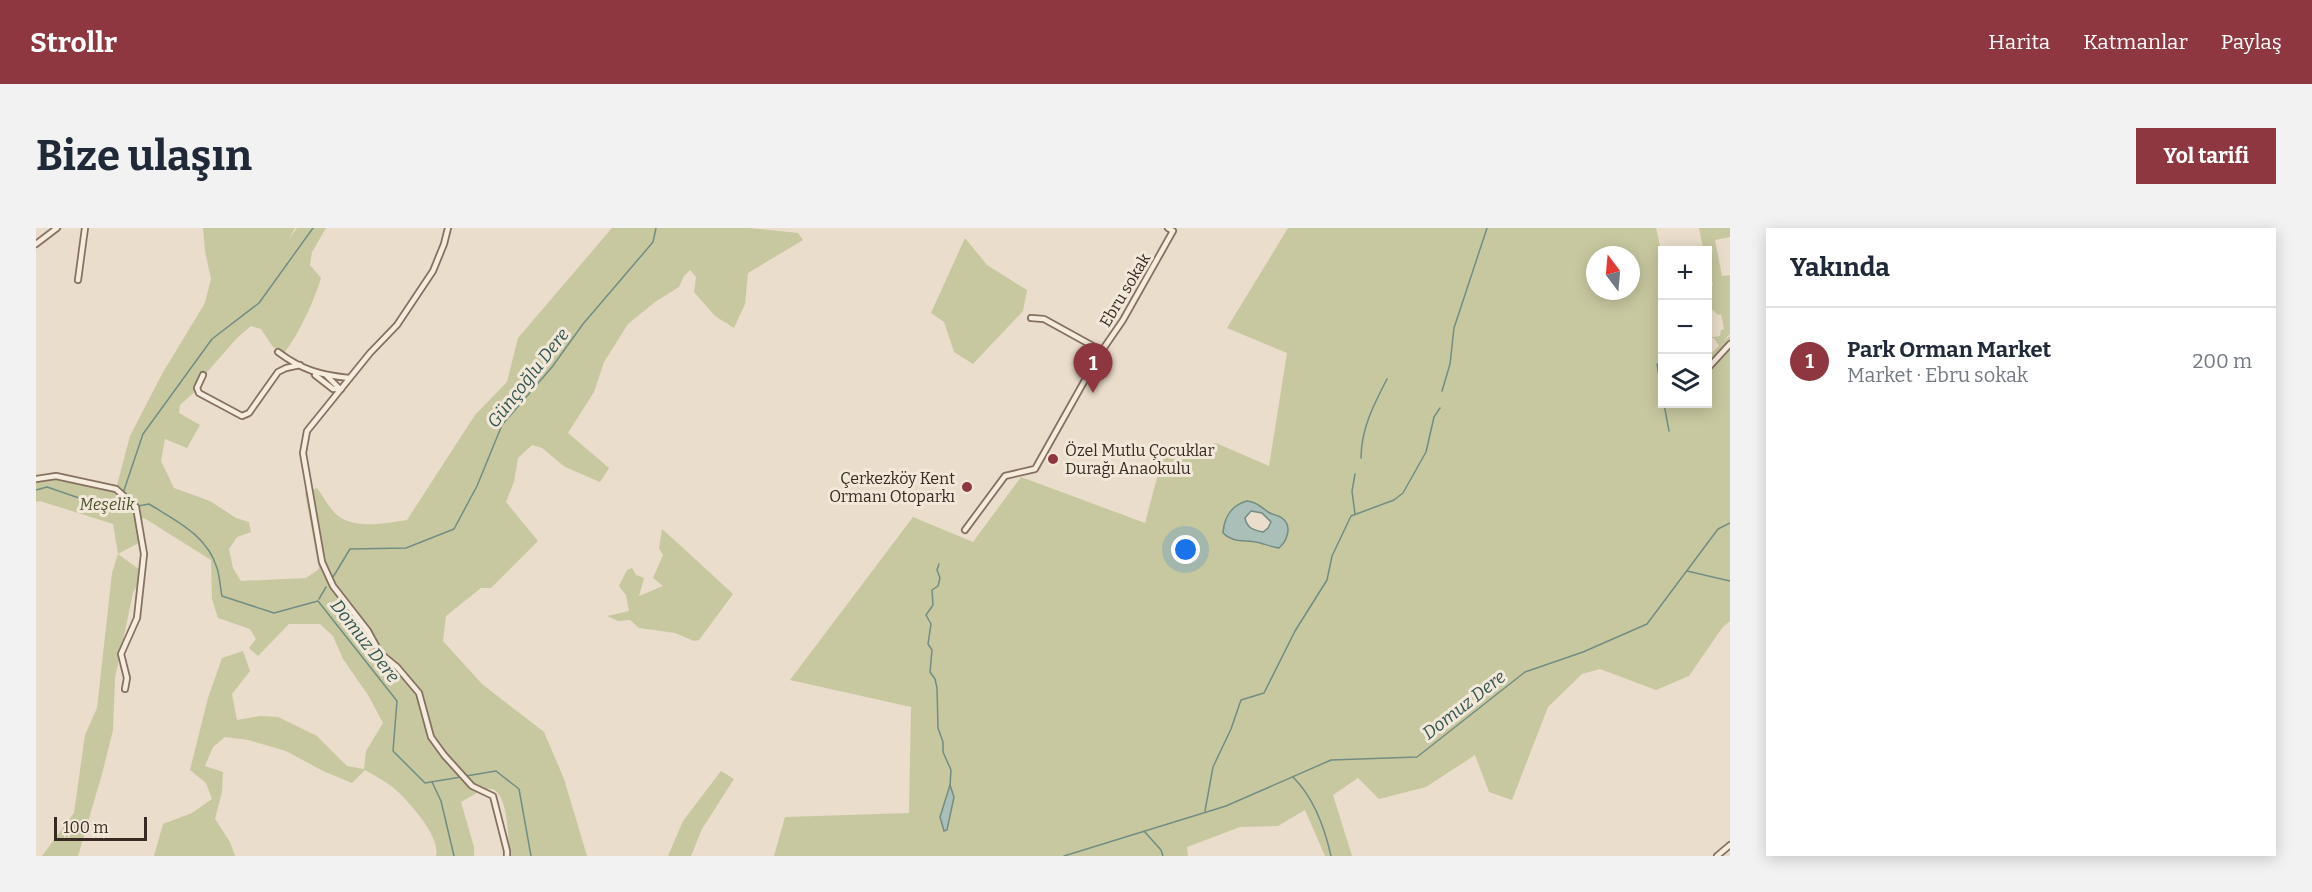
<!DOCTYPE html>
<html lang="tr">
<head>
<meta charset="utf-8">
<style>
  :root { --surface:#fff; --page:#f2f2f3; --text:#1f2937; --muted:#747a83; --line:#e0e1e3; --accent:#8e3741 }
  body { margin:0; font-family:Bitter,serif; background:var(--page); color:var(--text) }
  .controls { position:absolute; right:18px; top:18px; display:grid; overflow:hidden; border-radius:0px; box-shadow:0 3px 15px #0003 }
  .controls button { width:54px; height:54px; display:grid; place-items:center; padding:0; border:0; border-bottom:2px solid var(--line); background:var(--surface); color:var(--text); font:30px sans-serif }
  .compass { position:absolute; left:1550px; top:18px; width:54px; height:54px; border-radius:50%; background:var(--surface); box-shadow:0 3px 15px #0003; rotate:344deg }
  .scale { position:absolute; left:18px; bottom:15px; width:93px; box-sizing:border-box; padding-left:6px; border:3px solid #382a22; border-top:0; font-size:16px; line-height:21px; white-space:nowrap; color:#382a22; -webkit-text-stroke:4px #f2e8d9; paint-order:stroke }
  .you { position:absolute; left:1150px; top:322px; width:21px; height:21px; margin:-15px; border:4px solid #fff; border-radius:50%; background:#1a73e8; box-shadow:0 0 0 9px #1a73e833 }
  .badge { display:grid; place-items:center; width:39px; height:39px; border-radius:50%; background:var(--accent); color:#fff; font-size:20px; font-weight:700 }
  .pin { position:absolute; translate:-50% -50px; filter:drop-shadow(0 2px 3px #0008) }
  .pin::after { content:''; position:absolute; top:32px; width:21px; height:18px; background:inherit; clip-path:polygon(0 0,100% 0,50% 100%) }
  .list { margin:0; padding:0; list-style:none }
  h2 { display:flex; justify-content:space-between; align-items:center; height:78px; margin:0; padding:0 24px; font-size:26px }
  h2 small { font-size:20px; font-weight:400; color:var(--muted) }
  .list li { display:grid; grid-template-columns:39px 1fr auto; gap:18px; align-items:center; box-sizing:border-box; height:108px; padding:0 24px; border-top:2px solid var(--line) }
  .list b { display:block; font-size:22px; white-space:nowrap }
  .list p { margin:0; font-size:20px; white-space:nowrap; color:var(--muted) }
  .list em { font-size:20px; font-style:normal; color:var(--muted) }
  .icon { flex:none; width:33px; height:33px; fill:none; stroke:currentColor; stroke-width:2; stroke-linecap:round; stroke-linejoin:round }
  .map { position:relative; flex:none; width:1694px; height:628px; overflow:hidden; border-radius:0px }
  header { display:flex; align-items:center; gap:36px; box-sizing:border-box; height:84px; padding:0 30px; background:var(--accent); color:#fff }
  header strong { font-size:28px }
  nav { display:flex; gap:33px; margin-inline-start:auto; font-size:21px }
  .intro { display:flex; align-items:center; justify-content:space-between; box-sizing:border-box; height:144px; padding:0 36px }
  h1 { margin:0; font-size:42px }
  .button { padding:15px 27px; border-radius:0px; background:var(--accent); color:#fff; font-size:21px; font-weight:700 }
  main { display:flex; gap:36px; padding:0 36px }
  aside { flex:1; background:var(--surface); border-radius:0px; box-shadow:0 3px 15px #0003 }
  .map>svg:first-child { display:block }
</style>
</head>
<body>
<header>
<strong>Strollr</strong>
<nav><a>Harita</a><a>Katmanlar</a><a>Paylaş</a></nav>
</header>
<div class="intro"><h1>Bize ulaşın</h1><a class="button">Yol tarifi</a></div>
<main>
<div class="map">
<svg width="1694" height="628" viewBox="0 0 1694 628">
  <rect width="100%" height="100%" fill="#eaddcb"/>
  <g fill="#c7c89f" fill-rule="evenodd">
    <path d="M 167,0 L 259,0 L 252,12 L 261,0 L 290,0 L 276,24 L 274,37 L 285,50 C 278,73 263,106 248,125 L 237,119 L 225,101 L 215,98 L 201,110 L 172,143 L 162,161 L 144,177 L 143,185 L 164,197 L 151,220 L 129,211 L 125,233 L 138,260 L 174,273 L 200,290 L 213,294 L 215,304 L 201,309 L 193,321 L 197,340 L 205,353 L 270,350 L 283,341 L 269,265 L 281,260 C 287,268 293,280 301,287 C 319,302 351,295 371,292 L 439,187 L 471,154 L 482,110 L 576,0 L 713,0 L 762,5 L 767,12 L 712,45 L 709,76 L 698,100 L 679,88 L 658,64 L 660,49 L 654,42 L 648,48 L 643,59 L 619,74 L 592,96 L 568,134 L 558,164 L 532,205 L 573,240 L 564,254 L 529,239 L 506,220 L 496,217 L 482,230 L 478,254 L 470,274 L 502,313 L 455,360 L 445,360 L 410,388 L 407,413 L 446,456 L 508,504 L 528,551 L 551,628 L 474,628 C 472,614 473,556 451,561 C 442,563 433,570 425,574 L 438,619 L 438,628 L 400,628 C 405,609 374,575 360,562 C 351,554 339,548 329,542 L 316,555 L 287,543 L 250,523 L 212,512 L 189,509 L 177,519 L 169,538 L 187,544 L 186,564 L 179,591 L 194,614 L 199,628 L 118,628 L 127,596 L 156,585 L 176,571 L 170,555 L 154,542 L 172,470 L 186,430 L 207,423 L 214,443 L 196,466 L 201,492 L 224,488 L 242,489 L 281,508 L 311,538 L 328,541 L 330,523 L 347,495 L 332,467 L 307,431 L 297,408 L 284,396 L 253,396 L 222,428 L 213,420 L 220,411 L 214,401 L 182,390 L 176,371 L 175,332 L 108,290 L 103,292 L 106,313 L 82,326 L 108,345 L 97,365 L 79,450 L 77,502 L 66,546 L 42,628 L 6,628 L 38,585 L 49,507 L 61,480 L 76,345 L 82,326 L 77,296 L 4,273 L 0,274 L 0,251 L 20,248 L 80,261 L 94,208 L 126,146 L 169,75 L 175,51 L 169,23 Z"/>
    <path d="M 1252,0 L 1620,0 L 1626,27 L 1626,176 L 1672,176 L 1672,128 L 1683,118 L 1678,110 L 1672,110 L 1684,108 L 1685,102 L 1688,101 L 1685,86 L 1682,87 L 1677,82 L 1672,84 L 1672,64 L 1677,57 L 1672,41 L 1672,22 L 1657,22 L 1667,20 L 1663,0 L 1694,0 L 1694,9 L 1679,12 L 1686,48 L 1694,47 L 1694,106 L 1687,113 L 1694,108 L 1694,393 L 1686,400 L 1653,448 L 1620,462 L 1564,441 L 1546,446 L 1512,479 L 1476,572 L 1453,564 L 1439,527 L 1390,559 L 1343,571 L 1322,550 L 1297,567 L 1316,628 L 1289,628 L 1269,582 L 1242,598 L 1204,599 L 1151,619 L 1152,628 L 738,628 L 749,589 L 873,585 L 875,479 L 754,452 L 877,289 L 937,314 L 985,249 L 1109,295 L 1126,231 L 1180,215 L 1233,238 L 1251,125 L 1191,100 ZM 1559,27 L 1595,27 L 1595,63 L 1559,63 ZM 1203,275 L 1236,287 L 1239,320 L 1215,313 Z"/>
    <polygon points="929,10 951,37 991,62 987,83 937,136 918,124 908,94 895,85"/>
    <path d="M 626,301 C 650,322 673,344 697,366 L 663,412 L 658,413 L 639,405 L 603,400 L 594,392 L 582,393 L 571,388 L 593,383 L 590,367 L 583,358 L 591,342 L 596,340 L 600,347 L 608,350 L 603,368 L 627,358 L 617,350 L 627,327 L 623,320 Z"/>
    <polygon points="685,543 698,551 666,601 655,628 632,628 647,593"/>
  </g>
  <g fill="#aabfb7" stroke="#728d83" stroke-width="1.5" fill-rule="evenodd">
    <path d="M 1211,273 C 1221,274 1225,279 1232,284 C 1237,287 1242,287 1246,290 C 1257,298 1251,313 1243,320 C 1236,319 1231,317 1224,315 C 1210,311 1198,316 1187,305 C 1188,289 1196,277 1211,273 ZM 1215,283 L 1226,285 L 1235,294 L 1232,300 L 1227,304 C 1217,302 1211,300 1209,290 Z"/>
    <polygon points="914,557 918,569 911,602 908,603 904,589"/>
  </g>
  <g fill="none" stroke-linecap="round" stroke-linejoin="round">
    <g stroke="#728d83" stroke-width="1.5">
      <polyline points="1621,136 1626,165"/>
      <polyline points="1406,163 1414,136 1418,100 1451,0"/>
      <polyline points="1628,176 1633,203"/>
      <path d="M 1325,230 C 1325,201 1338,176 1351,151"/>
      <polyline points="0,262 11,259 81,283 97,279"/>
      <path d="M 102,278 L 113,276 C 140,293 171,307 181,340 C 184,349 184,359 186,368 L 238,385 L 282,373 L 361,473 L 357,523 L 389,555 L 425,549"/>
      <polyline points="81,283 107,206 176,111 223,75 277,0"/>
      <polyline points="1319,286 1316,263 1319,246"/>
      <polyline points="903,336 901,342 904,350 902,358 896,362 897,377 890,387 895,396 892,416 896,422 894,444 899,451 901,460 902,500 907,514 907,524 915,542 914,558"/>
      <polyline points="1651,343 1694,353"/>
      <polyline points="297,349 314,321 370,320 418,301 441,258 466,197 516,139 547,96 617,14 620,0"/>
      <polyline points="283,371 290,359"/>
      <polyline points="430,548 460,543 483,561 495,628"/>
      <path d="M 1257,549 C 1277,569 1289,601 1295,628"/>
      <polyline points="396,554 405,573 418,628"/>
      <polyline points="1169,583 1177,539 1195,501 1205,472 1228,465 1259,403 1291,352 1296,328 1315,288 1358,272 1367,265 1390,224 1398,189 1404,180"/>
      <polyline points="1108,603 1125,622 1127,628"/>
      <polyline points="1028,628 1190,578 1295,532 1381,529 1489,444 1547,424 1611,396 1682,301 1694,295"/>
    </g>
    <defs>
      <g id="street">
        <polyline points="412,0 408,16 397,43 361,97 334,125 271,203 267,225 286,334 297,358 332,403 344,425 361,439 383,465 395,509 408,527 436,558 457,568 471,623 471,628"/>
        <polyline points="0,16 21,0"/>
        <polyline points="42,52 49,0"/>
        <polyline points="995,90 1008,91 1066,123"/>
        <path d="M 242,124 C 266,142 284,147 313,150"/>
        <polyline points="1672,140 1694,116"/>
        <polyline points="167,147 161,160 163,165 206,188 213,185 242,144 250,140 264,137"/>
        <polyline points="279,147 297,161 305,161"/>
        <polyline points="291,148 304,161"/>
        <polyline points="0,251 20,248 80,261 100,279 108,326 101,390 85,426 91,450 89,461"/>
        <polyline points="929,302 969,248 999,241 1063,127 1087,92 1137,3 1132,0"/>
        <polyline points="1681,628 1694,617"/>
      </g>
    </defs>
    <use href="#street" stroke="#857061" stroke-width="8"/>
    <use href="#street" stroke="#f6ecdd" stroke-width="4.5"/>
  </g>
  <g fill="#8e3741" stroke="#f2e8d9" stroke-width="2">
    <circle cx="1017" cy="231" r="6"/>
    <circle cx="931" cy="259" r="6"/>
  </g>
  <g text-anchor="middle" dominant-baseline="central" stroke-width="6" stroke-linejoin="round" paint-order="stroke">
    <g font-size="16" fill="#382a22" stroke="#f2e8d9">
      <text transform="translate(1089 62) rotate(-59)">Ebru sokak</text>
    </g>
    <g font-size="16" fill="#382a22" stroke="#f2e8d9" text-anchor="start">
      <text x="1029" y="222">Özel Mutlu Çocuklar<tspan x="1029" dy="18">Durağı Anaokulu</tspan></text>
      <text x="919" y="250" text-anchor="end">Çerkezköy Kent<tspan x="919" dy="18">Ormanı Otoparkı</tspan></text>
    </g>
    <g font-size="16" font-style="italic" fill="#4c522b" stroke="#f2e8d9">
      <text x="71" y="276">Meşelik</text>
    </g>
    <g font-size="18" font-style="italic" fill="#335550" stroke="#f2e8d9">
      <text transform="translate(492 150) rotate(-52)">Günçoğlu Dere</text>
      <text transform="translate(329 413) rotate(52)">Domuz Dere</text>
      <text transform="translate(1428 477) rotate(-38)">Domuz Dere</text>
    </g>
  </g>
</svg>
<div class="controls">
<button>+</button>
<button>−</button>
<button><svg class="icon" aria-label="layers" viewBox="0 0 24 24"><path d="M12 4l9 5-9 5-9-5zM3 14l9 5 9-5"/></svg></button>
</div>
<svg class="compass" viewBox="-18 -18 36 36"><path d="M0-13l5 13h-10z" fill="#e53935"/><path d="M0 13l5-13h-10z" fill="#747a83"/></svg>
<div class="scale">100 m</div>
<div class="you"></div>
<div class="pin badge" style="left:1057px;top:165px">1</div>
</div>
<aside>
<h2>Yakında<small></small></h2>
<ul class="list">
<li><span class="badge">1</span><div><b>Park Orman Market</b><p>Market · Ebru sokak</p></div><em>200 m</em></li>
</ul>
</aside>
</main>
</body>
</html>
